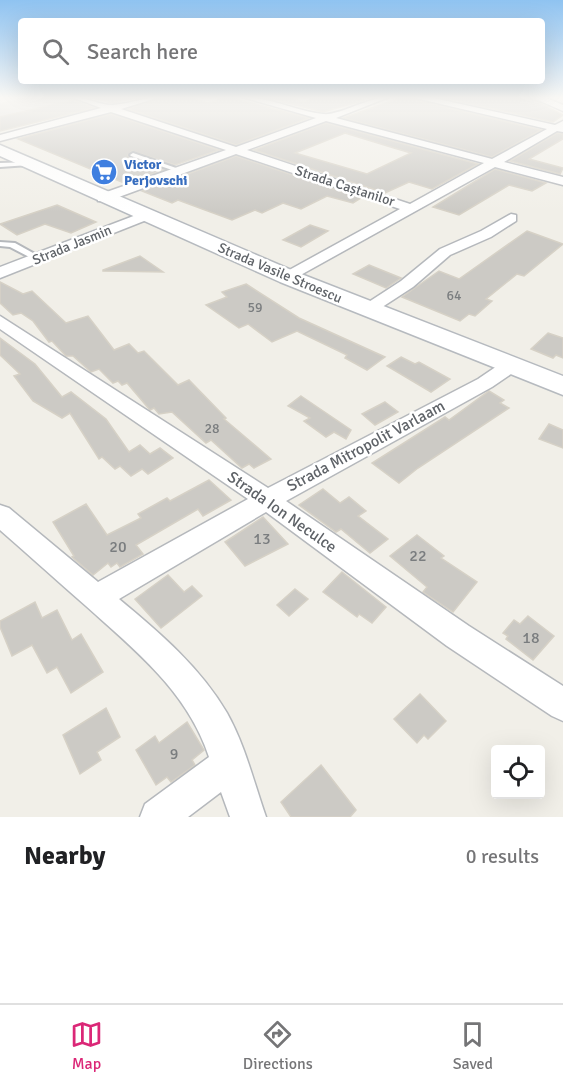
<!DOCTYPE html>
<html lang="en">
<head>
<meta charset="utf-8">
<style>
  :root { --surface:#fff; --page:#f6f6f6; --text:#202124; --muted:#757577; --line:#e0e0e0; --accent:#db2777 }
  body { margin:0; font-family:Signika,sans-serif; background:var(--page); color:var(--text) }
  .controls { position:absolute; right:18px; bottom:18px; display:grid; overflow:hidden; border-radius:6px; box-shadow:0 6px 24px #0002 }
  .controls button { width:54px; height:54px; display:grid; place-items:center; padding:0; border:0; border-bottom:2px solid var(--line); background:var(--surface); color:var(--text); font:30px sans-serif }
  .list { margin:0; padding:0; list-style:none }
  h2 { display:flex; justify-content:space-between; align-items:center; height:78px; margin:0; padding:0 24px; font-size:26px }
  h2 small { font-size:20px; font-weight:400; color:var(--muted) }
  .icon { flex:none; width:33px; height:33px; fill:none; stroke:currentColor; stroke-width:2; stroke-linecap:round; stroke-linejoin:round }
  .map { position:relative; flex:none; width:563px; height:817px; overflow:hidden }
  .search { position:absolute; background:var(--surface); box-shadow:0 6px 24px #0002; left:18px; right:18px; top:18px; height:66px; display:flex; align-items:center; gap:15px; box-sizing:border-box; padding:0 21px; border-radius:6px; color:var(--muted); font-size:22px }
  .sheet { height:186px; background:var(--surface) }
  nav { display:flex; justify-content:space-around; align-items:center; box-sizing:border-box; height:84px; border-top:2px solid var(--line); background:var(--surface); font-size:16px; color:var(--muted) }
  nav a { display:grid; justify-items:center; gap:3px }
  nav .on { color:var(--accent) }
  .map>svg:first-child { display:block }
</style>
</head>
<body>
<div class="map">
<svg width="563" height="817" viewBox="0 0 563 817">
  <rect width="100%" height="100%" fill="#f1efe8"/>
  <polygon fill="#e0deda" points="25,97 67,97 80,101 0,121 0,103"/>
  <g fill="#cccac5" stroke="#d6d1c6" stroke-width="1.5" fill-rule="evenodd">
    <polygon points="87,97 141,97 113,103"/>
    <polygon points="162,97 189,97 208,103 228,97 309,118 236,145 128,109"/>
    <polygon points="284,97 304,102 317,97 365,100 323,112 268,98"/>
    <polygon points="403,97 436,105 541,130 492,157 343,118"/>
    <polygon points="440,97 529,97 563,115 553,122"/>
    <polygon points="73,100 94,108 0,131 0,117"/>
    <polygon points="111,114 219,150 175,165 132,151 128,155 130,158 164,170 124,183 18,139"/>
    <path d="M 326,123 L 478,164 L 432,189 L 409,182 L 385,193 L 254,150 ZM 345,133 L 394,148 L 411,153 L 367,174 L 295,153 Z"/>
    <polygon points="557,133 563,134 563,139 529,159 563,168 560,174 510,161"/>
    <polygon points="236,156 361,198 353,203 327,196 301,209 283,203 262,213 255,210 232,220 178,200 172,203 142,191"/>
    <polygon points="495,169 546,183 532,191 509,185 459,215 433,207"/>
    <polygon points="57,205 96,222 71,233 45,224 17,235 0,224"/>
    <polygon points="310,225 328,231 301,247 283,240"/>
    <polygon points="527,231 563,244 524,276 517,274 486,299 492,301 475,316 469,314 460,321 402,297 439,271 459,279"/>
    <polygon points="140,256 163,272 103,271 103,270"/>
    <polygon points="369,265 401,278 386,288 353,274"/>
    <polygon points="0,282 23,294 32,291 66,323 88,316 114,350 129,344 138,353 144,351 178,385 189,380 226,418 224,419 271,459 254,468 249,464 242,468 211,440 206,443 172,412 159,414 154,408 150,410 127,383 122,385 118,381 113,383 99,369 91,372 73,356 66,356 52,341 49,342 33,321 21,313 13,315 0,303"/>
    <polygon points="246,284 299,318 385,357 367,370 345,358 347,355 297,331 272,342 248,324 239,328 206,305 227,297 222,292"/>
    <polygon points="548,333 563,338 563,358 556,355 553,358 531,349"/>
    <polygon points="0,338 35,364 62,397 71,392 106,419 129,452 140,445 150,454 160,448 173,458 148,474 142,469 131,476 120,466 115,469 102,457 99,459 70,413 62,418 33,401 14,376 20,374 0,355"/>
    <polygon points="401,357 415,364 419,362 450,379 431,392 387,366"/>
    <polygon points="489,391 504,400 500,403 509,408 418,468 399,483 372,463 445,417 449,420"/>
    <polygon points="301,396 351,430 346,439 334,432 326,437 304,421 310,418 288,406"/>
    <polygon points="385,402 398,412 375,425 362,414"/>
    <polygon points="549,424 563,430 563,448 539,439"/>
    <polygon points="209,480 231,500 203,516 198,509 136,545 143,554 120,567 117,563 111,567 108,563 93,575 72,557 74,556 53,522 86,504 107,535 141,518 138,514 167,498 170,501"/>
    <polygon points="323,489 340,503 349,497 366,511 358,516 388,539 370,553 341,529 336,532 299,505"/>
    <polygon points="263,517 288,544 245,566 225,542"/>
    <polygon points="417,535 444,556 441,558 477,582 453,612 423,592 427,587 390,556"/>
    <polygon points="342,572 386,607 372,623 359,614 357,617 323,592"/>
    <polygon points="168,575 184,592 192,586 202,596 161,628 135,599"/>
    <polygon points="295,589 308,599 289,616 277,605"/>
    <polygon points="35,602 42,618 57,610 72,640 81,634 103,672 71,693 57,667 47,673 32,645 12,656 0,627 0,621"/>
    <polygon points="528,616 554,636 533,660 506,639 508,636 503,633 514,620 520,624"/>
    <polygon points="420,694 446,721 428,739 424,735 417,743 394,719"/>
    <polygon points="106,708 120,737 97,752 101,760 80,774 63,735"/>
    <polygon points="187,722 204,750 192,760 195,765 171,782 167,777 156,785 136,750 155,736 159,743"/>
    <polygon points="321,765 356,810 350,817 291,817 281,802"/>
  </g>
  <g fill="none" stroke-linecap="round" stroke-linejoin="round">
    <defs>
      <g id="lane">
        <polygon points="133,153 179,169 180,170 175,171 131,156 130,155"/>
        <polygon points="31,162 32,163 29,165 0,167 0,163"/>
        <polygon points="0,242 15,243 42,258 35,260 10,247 0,246"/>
      </g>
      <g id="street">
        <path d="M 72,97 C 86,97 102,106 113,105 C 130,104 144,97 160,97 L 121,109 L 236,147 L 316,118 L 242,97 C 270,97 295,111 323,114 C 339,116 368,97 389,97 L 336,118 L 492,159 L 547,129 L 411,97 L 429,97 L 555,125 L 563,121 L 563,132 L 557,131 L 504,162 L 563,177 L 563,185 L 495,167 L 288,282 L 280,277 L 282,274 L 400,209 L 236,154 L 108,201 L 98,201 L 98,195 L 226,150 L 111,112 L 0,141 L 0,135 L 101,108 ZM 326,121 L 484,163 L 410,204 L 247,150 Z"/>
        <polygon points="531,97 544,97 563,105 563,111"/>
        <polygon points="144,212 149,213 149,219 0,278 0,267"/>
        <polygon points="511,214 516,215 516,221 491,237 450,255 413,287 373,313 361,313 358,309 401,281 440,249 481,231"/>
        <path d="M 0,316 L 268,488 L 478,379 L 503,362 L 517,362 L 520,366 L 517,370 L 492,387 L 286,501 L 469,626 L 563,686 L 563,721 L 552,716 L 447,646 L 266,512 L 119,599 C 160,633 200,667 227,713 C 245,745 254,783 266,817 L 230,817 L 221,792 L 188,817 L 140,817 L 145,804 L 209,757 C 188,692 135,650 86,606 C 57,581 29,555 0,530 L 0,505 L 9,508 L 98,582 L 248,499 L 0,329 Z"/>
      </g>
      <polygon id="secondary" points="0,145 296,272 563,376 563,395 280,282 0,156"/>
    </defs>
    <use href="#lane" stroke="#b5b8bc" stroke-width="4"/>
    <use href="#street" stroke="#b5b8bc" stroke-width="3"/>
    <use href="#secondary" stroke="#b6babf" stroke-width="3"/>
    <use href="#lane" fill="#fff" fill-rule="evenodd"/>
    <use href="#street" fill="#fff" fill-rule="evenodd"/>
    <use href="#secondary" fill="#fff" fill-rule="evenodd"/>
  </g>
  <linearGradient id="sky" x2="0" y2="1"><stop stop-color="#8fc3f1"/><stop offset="0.46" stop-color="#f9f8f5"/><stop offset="1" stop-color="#f9f8f5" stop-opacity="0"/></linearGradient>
  <rect width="563" height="212" fill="url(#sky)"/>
  <defs>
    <symbol id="supermarket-disc" viewBox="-11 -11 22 22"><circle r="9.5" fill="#3f7fe0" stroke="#fff"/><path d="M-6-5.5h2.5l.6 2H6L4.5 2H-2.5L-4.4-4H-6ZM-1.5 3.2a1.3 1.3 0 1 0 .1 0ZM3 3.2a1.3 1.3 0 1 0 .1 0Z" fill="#fff"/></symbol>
  </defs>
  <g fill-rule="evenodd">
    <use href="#supermarket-disc" x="89" y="157" width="30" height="30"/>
  </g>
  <g text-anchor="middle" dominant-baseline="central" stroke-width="5" stroke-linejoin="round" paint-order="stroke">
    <g font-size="14" font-weight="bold" fill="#366cbe" stroke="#fff" text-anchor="start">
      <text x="124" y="164">Victor<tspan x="124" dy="16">Perjovschi</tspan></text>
    </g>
    <g font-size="14" fill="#5f6368" stroke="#fff">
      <text transform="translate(345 186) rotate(18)">Strada Caștanilor</text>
      <text transform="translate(72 245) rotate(-22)">Strada Jasmin</text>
      <text transform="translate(280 273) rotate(23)">Strada Vasile Stroescu</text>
    </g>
    <g font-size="14" fill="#7a7d7f">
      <text x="454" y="295">64</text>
      <text x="255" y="307">59</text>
      <text x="212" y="428">28</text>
    </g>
    <g font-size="16" fill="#5f6368" stroke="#fff">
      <text transform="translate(366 446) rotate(-28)">Strada Mitropolit Varlaam</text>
      <text transform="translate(282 512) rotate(35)">Strada Ion Neculce</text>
    </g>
    <g font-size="16" fill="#7a7d7f">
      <text x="262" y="539">13</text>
      <text x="118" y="547">20</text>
      <text x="418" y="556">22</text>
      <text x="531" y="638">18</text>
      <text x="174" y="754">9</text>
    </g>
  </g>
</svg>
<div class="controls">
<button><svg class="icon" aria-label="locate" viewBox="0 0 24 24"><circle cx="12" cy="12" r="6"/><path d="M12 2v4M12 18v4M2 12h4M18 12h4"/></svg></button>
</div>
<div class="search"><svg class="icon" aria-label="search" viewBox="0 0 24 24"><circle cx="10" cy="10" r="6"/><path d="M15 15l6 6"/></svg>Search here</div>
</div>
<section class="sheet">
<h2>Nearby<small>0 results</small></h2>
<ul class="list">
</ul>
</section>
<nav>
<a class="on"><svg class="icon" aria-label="map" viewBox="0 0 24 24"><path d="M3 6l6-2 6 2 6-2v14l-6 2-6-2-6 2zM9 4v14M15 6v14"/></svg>Map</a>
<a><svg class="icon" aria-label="directions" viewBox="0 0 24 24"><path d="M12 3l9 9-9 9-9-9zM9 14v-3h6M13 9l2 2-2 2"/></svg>Directions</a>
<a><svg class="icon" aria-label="saved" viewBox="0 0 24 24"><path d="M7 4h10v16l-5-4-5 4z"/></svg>Saved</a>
</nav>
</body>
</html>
